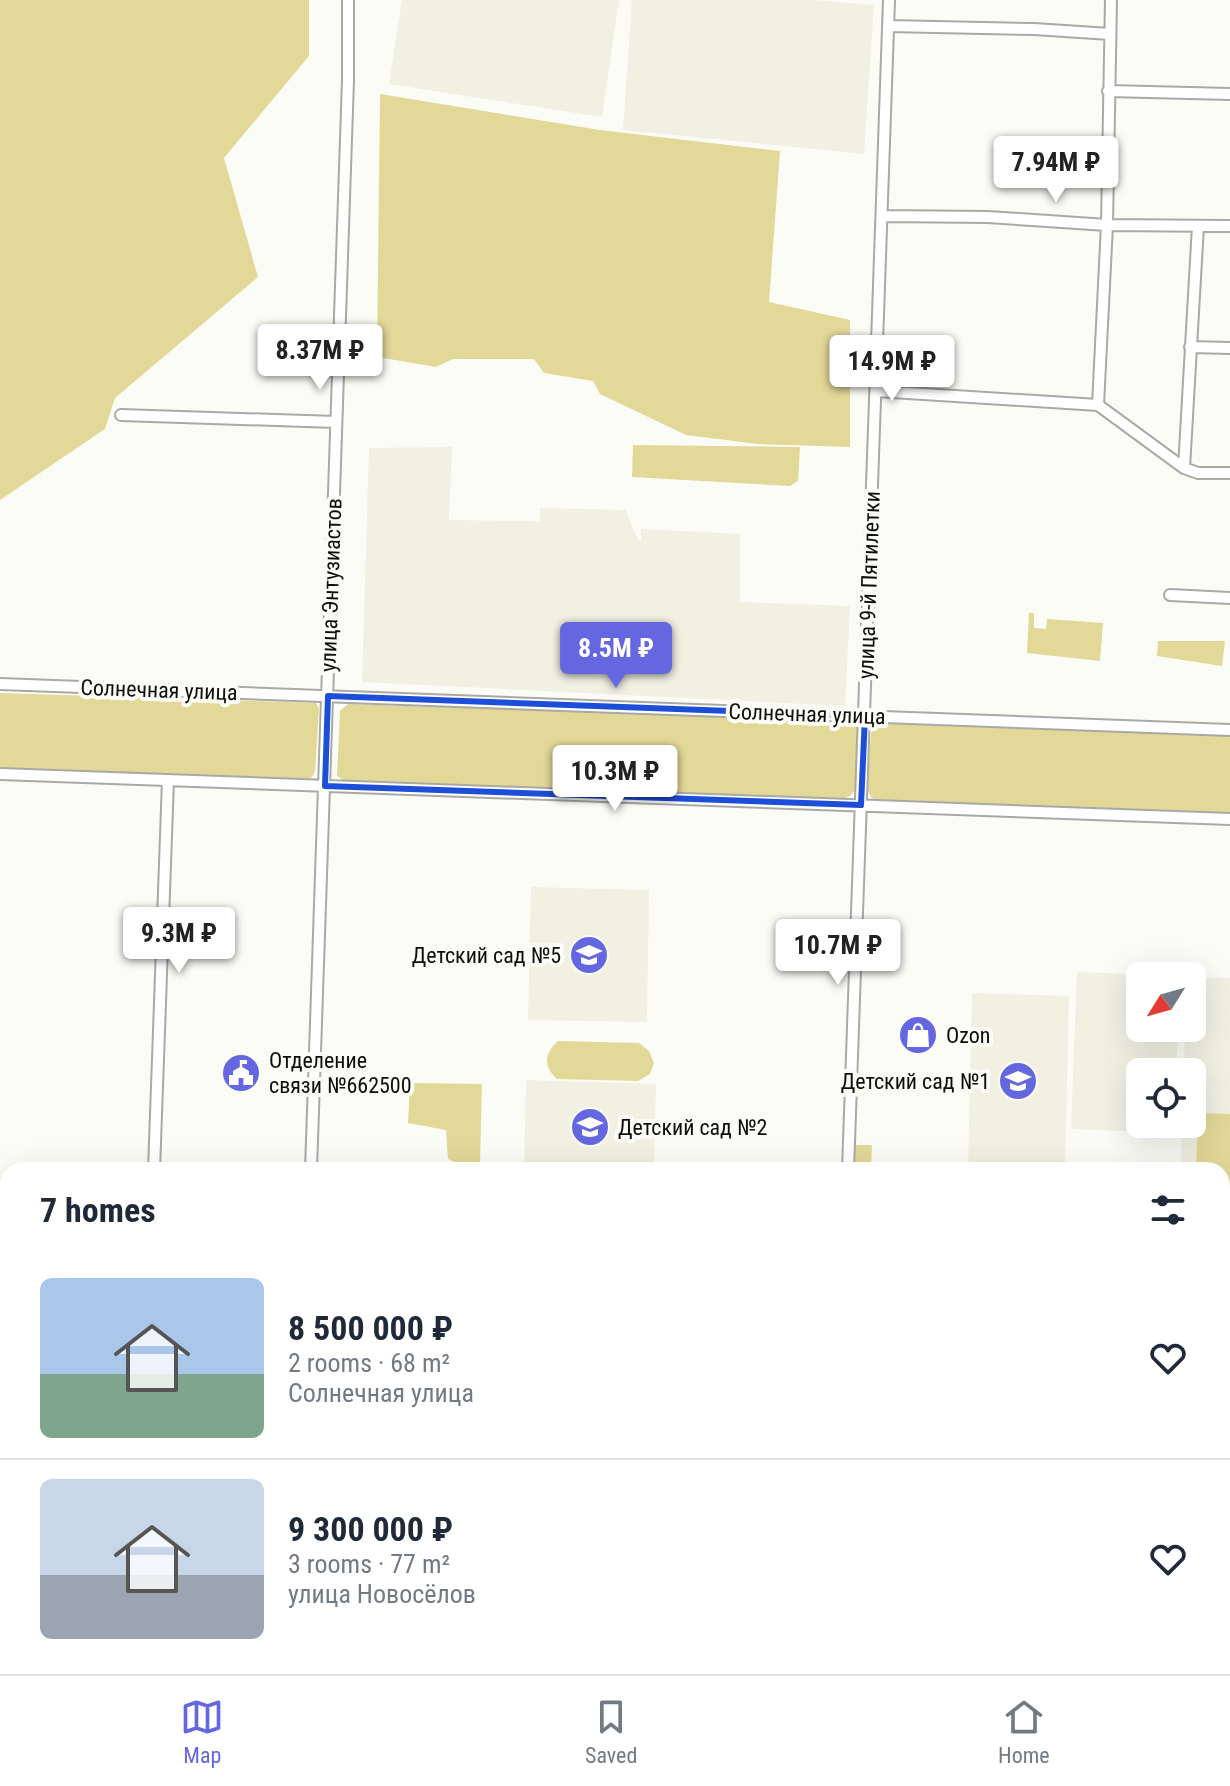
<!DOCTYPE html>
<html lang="en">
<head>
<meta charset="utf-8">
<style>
	body { margin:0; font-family:"Roboto Condensed",sans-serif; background:#f2f2f3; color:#1f2937; height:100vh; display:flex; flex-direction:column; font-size:30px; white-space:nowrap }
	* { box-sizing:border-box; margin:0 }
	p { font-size:26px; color:#747a83 }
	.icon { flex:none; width:44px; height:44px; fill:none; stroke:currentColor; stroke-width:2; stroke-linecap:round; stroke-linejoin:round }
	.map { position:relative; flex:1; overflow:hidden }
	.sheet { position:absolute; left:0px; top:1162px; width:1230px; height:512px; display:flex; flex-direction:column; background:#fff; border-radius:24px 24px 0 0; box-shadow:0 8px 32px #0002 }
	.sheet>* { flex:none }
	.needle { width:52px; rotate:233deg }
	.tools { position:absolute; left:1126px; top:962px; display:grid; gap:16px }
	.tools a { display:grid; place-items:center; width:80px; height:80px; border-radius:12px; background:#fff; box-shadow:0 8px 32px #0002; font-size:40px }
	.price { position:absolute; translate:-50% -68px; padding:0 18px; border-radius:8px; background:#fff; color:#222; font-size:26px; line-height:52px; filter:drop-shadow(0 2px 4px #0008) }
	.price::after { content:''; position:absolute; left:50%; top:48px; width:24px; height:18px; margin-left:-12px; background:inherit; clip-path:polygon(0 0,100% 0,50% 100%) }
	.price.on { background:#6567e0; color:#fff }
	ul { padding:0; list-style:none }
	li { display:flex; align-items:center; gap:24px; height:200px; padding:0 40px }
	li+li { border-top:2px solid #e0e1e3 }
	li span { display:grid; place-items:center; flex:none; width:224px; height:160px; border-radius:12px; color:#555 }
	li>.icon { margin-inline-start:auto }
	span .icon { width:96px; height:96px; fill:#fffc; stroke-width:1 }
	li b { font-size:34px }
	h2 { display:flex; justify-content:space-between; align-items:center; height:96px; padding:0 40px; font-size:34px }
	.tabs { display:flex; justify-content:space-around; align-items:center; height:112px; border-top:2px solid #e0e1e3; background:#fff; font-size:22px; color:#747a83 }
	.tabs a { display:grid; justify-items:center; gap:4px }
	.tabs .on { color:#6567e0 }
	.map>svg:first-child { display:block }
	.built { fill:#f1f0e3 }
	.green { fill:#e2d898 }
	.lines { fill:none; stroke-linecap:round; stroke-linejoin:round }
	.minor-casing { stroke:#aaa9a5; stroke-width:14 }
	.major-casing { stroke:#aaa9a5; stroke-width:16 }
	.minor { stroke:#fff; stroke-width:10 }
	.major { stroke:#fff; stroke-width:12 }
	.marked { fill:none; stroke:#1d4ed8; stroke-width:6; stroke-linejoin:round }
	.labels { text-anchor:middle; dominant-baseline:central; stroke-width:8; stroke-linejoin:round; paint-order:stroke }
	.street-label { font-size:22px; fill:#0d0d0b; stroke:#fcfcf7 }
	.poi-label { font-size:22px; fill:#0d0d0b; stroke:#fcfcf7; text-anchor:start }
</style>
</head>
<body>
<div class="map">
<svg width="1230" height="1674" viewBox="0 0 1230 1674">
	<rect width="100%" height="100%" fill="#fcfcf7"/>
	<path class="built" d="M402,0H619L602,117L389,84Z
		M632,0H814L874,5L864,154L623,130Z
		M452,447L449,520L540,521V508L626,510L635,534L641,542V529L740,534V602L850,606L845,706L362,682L369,448Z
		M531,887L649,890L647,1022L528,1020Z
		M1077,972L1180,976H1140V1028H1178L1176,1072H1140V1124H1175L1174,1133L1071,1129Z
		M1192,977L1230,978V1202L1228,1203L1227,1215H1222V1170H1181L1182,1124H1192V1072H1184L1185,1028H1192Z
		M972,993L1069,996L1065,1170L968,1167Z
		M526,1080L656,1084L654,1170H524Z
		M3,1556H8V1666H111L110,1674H2Z
		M656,1666H746V1674H655Z"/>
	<path class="green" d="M0,0H309V56L224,158L258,277L115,398L105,429L0,500Z
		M380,94L600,130L780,151L769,302L850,320V447L758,444L686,435L600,394L593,381L544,373L534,359H453L436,367L377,357Z
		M633,445L800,447L798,481L790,486L632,477Z
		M1029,613H1034V628L1046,629L1047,619L1103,623L1100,661L1027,653Z
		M1158,641H1225L1222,666L1157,656Z
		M0,693L316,703L319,708L315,772L311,778L305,779L0,768Z
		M348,704L853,720L860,728L856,789L850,796L843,799L346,782L337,776L340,711Z
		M879,721L1230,735V813L876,801L871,797L867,789L871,733Z
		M558,1041L639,1043L649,1051L654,1063L650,1074L638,1081L557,1079C543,1066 544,1054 558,1041Z
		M410,1083L482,1084L480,1162L467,1168L448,1159L446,1130L408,1123Z
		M1198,1113L1230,1114V1189L1222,1188V1170H1196Z
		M855,1145H872L871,1170H854Z"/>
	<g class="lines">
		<defs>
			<path id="minor" d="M888,26L1034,29L1110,34
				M1108,91L1230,94
				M882,216L988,217L1107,225L1230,226
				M1190,347L1230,348
				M876,391L1098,405L1184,468L1198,473H1230
				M1098,405L1107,225L1111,0
				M121,415L336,422
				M1184,468L1198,226
				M1170,595L1230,598
				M0,684L1230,730
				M0,774L1230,819
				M154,1170L168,780
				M311,1170L348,80V0
				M848,1170L889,0
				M0,1300H8
				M296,1674V1666
				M831,1674L832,1666"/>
			<path id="major" d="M0,1437H8
				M1222,1480L1230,1481"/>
		</defs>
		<use href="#minor" class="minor-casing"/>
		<use href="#major" class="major-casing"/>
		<use href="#minor" class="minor"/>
		<use href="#major" class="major"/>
	</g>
	<path class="marked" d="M328,696L865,716L861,805L325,786Z"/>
	<defs>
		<symbol id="school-disc" viewBox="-11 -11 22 22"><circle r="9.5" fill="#6567e0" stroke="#fcfcf7"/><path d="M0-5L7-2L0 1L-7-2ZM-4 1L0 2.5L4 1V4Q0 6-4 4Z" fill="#fff"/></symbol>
		<symbol id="shop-disc" viewBox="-11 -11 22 22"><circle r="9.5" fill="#6567e0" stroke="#fcfcf7"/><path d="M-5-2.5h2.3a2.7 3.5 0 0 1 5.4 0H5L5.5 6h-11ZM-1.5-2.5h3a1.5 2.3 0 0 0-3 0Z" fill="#fff"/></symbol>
		<symbol id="civic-disc" viewBox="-11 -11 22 22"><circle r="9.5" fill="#6567e0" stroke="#fcfcf7"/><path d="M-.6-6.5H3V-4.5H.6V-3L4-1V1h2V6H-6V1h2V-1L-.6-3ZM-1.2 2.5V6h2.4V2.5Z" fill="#fff"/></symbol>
	</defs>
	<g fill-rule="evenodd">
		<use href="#school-disc" x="567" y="933" width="44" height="44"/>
		<use href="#shop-disc" x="896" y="1013" width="44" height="44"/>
		<use href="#civic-disc" x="219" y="1051" width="44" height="44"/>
		<use href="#school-disc" x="996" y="1059" width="44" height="44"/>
		<use href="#school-disc" x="568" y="1105" width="44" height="44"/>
	</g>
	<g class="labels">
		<g class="street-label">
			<text transform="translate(331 585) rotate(-88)">улица Энтузиастов</text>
			<text transform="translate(869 585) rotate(-88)">улица 9-й Пятилетки</text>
			<text transform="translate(159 690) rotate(2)">Солнечная улица</text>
			<text transform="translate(807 714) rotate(2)">Солнечная улица</text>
		</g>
		<g class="poi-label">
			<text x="561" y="955" text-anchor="end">Детский сад №5</text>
			<text x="946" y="1035">Ozon</text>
			<text x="269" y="1060">Отделение<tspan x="269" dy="25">связи №662500</tspan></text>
			<text x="990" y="1081" text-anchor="end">Детский сад №1</text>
			<text x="618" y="1127">Детский сад №2</text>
		</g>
	</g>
</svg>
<div class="tools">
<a><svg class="needle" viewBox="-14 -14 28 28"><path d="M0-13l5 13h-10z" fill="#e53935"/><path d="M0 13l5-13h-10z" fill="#747a83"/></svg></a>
<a><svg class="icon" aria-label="locate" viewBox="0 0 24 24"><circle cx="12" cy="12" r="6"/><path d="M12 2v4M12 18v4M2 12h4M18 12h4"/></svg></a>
</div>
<b class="price" style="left:1056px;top:204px">7.94M ₽</b>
<b class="price" style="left:320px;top:392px">8.37M ₽</b>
<b class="price" style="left:892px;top:403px">14.9M ₽</b>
<b class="price on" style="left:616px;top:690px">8.5M ₽</b>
<b class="price" style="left:615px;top:813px">10.3M ₽</b>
<b class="price" style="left:179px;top:975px">9.3M ₽</b>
<b class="price" style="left:838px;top:987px">10.7M ₽</b>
<section class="sheet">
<h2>7 homes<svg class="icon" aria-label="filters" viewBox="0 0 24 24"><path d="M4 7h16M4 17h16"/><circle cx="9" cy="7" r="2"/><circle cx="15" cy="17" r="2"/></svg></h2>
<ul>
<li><span style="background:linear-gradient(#a9c7e8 60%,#7fa58c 0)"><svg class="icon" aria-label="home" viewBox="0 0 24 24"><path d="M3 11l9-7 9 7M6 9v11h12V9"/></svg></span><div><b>8 500 000 ₽</b><p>2 rooms · 68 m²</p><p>Солнечная улица</p></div><svg class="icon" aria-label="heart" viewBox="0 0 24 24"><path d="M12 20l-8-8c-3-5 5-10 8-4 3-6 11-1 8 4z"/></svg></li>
<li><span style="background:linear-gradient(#c9d6e8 60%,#9aa5b1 0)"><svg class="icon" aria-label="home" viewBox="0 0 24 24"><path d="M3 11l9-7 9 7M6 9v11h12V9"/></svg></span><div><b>9 300 000 ₽</b><p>3 rooms · 77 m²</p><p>улица Новосёлов</p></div><svg class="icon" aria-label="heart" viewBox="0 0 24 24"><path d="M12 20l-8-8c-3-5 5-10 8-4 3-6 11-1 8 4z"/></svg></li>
</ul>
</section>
</div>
<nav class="tabs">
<a class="on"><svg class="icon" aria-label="map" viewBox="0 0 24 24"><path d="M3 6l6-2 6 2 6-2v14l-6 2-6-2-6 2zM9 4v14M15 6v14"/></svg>Map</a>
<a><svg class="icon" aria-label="saved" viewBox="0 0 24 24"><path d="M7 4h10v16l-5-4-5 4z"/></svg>Saved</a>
<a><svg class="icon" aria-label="home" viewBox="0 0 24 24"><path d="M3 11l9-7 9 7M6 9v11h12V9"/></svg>Home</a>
</nav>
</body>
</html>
